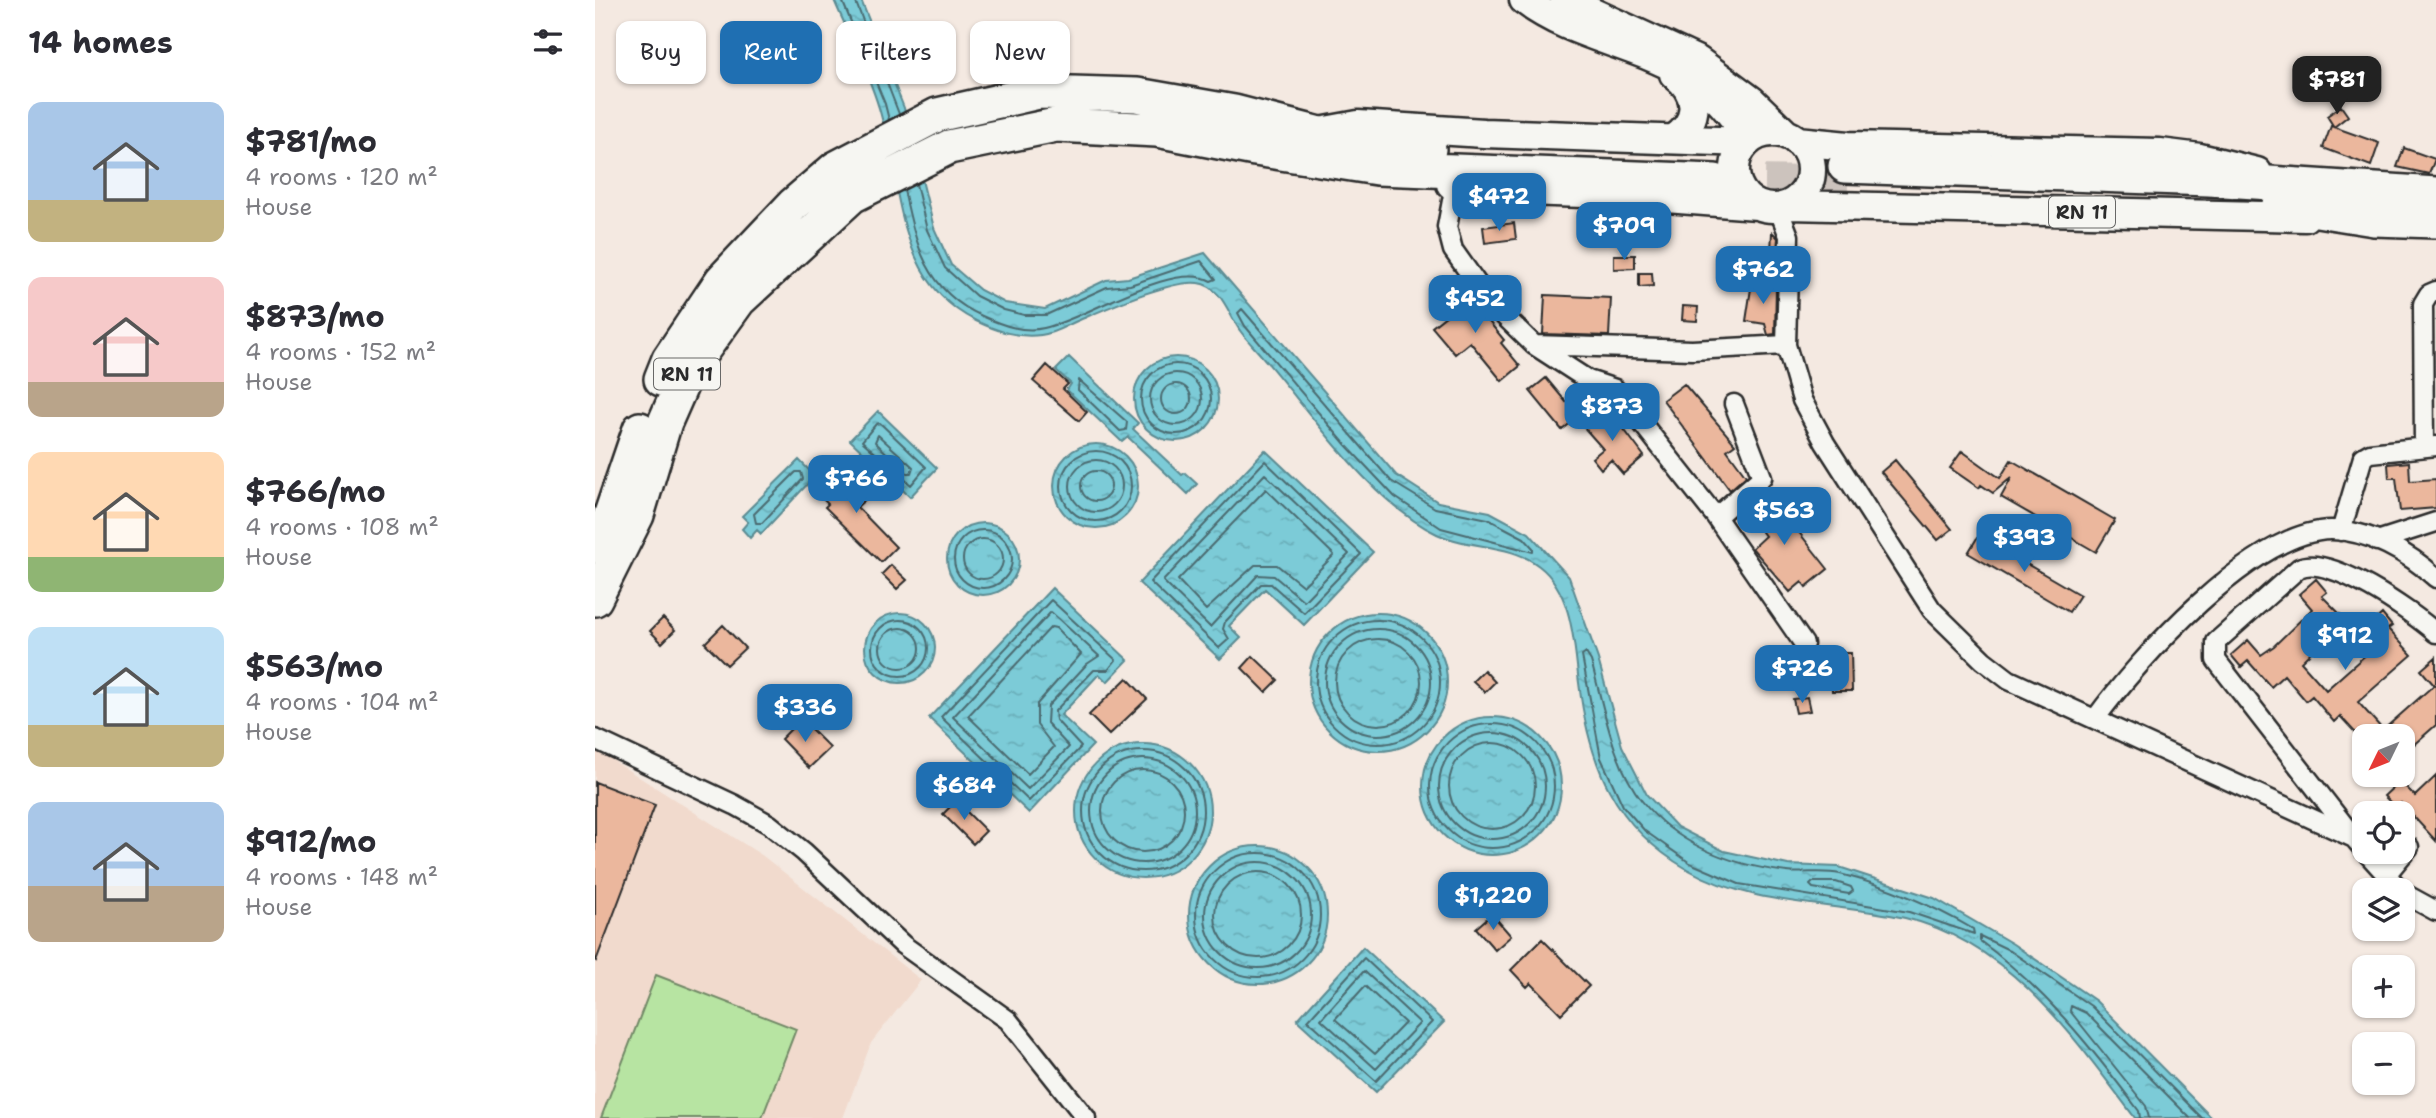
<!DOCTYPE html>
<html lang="en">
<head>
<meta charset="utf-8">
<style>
	body { margin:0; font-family:"Shantell Sans",sans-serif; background:#f2f2f3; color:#2b2b33; height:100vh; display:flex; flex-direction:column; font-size:26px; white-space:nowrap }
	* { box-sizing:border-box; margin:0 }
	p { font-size:23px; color:#7c7c81 }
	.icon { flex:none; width:38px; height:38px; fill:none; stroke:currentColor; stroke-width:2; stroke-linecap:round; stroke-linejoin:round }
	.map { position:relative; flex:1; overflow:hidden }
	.side { display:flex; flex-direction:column; background:#fff; width:595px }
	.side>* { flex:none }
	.banner { position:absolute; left:21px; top:21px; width:665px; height:63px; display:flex; gap:14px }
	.needle { width:46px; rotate:227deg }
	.tools { position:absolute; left:1757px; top:724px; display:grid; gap:14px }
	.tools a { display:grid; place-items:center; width:63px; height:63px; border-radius:14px; background:#fff; box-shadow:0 2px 5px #0004; font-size:35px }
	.price { position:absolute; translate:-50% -60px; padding:0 16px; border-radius:14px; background:#1f6fb2; color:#fff; font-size:23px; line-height:46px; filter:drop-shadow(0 2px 4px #0008) }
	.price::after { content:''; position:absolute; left:50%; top:42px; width:21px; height:16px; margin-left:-10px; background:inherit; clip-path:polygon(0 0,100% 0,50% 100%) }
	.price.selected { background:#222; color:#fff }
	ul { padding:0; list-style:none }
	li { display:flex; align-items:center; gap:21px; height:175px; padding:0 28px }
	li span { display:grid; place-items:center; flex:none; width:196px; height:140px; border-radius:14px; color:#555 }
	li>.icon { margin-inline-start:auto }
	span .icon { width:84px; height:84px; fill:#fffc; stroke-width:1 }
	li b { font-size:30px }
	h2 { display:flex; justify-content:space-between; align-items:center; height:84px; padding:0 28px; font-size:30px }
	.pill { padding:0 24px; border-radius:14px; background:#fff; box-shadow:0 2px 5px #0004; font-size:24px; line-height:63px }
	.pill.selected { background:#1f6fb2; color:#fff }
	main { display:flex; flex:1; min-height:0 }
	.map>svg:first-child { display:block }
	.built { fill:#f1dacd }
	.pitch { fill:#b7e4a2; stroke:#718866; stroke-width:2 }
	.water { fill:url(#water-ripples); stroke:#5b8b92; stroke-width:2 }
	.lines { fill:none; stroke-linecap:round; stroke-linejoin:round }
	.shore { stroke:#4b6b70; stroke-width:2 }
	.building { fill:#ebb79d; stroke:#2b2b2b; stroke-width:2 }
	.highway-tunnel { stroke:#ccc3bd; stroke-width:33; stroke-dasharray:33 17; stroke-linecap:butt }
	.street-casing { stroke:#2b2b2b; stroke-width:23 }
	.primary-casing { stroke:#2b2b2b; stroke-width:33 }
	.highway-casing { stroke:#2b2b2b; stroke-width:38 }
	.street { stroke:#f6f6f2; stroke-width:18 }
	.primary { stroke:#f6f6f2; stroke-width:28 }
	.highway { stroke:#f6f6f2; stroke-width:33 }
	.labels { text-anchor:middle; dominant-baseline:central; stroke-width:7; stroke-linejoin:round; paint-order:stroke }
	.shield { fill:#f6f6f2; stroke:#686867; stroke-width:2 }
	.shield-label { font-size:19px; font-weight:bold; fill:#2b2b2b }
</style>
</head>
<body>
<main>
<section class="side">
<h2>14 homes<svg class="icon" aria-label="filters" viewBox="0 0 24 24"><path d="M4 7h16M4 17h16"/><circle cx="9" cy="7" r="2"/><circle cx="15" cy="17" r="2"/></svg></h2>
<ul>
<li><span style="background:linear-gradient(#a9c7e8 70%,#c2b280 0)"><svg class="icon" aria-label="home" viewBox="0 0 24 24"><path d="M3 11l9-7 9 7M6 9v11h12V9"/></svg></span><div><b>$781/mo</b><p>4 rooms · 120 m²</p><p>House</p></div></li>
<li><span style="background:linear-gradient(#f6c9c9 75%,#b9a48a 0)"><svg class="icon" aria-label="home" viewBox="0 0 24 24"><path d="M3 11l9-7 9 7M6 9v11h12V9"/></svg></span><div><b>$873/mo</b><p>4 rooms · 152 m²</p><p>House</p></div></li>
<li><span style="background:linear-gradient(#ffd9b3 75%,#8fb573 0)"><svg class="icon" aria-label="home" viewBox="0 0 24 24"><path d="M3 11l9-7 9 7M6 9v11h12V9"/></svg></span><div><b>$766/mo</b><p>4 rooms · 108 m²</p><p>House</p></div></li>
<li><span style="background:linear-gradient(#bfe0f5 70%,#c2b280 0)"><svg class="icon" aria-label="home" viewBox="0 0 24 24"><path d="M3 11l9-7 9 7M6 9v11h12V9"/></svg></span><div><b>$563/mo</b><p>4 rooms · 104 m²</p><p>House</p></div></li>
<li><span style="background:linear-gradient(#a9c7e8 60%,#b9a48a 0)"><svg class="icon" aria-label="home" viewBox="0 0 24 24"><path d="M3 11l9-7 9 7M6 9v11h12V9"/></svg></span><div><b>$912/mo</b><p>4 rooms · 148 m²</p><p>House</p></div></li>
</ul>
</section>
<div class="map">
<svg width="1841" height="1118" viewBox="0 0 1841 1118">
	<defs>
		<pattern id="water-ripples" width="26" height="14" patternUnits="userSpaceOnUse" patternTransform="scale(1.75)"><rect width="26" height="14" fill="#7bcbd7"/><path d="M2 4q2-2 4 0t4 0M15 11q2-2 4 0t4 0" fill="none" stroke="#6aaeb9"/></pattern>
	</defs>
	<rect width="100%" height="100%" fill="#f4e9e1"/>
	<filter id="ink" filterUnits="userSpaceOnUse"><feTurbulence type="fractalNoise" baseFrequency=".0143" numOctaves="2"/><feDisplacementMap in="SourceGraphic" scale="14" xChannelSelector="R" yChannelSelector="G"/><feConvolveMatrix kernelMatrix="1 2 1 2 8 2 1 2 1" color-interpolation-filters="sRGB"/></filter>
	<g filter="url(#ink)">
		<path class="built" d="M0,749L168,856L326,980L276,1043L248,1118H0Z"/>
		<path class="pitch" d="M61,975L201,1029L167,1118H6Z"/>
		<path class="water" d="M239,0H266L309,108L339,228L356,265L385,290L410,303L450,309L511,280L533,278L610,253L801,475L843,502L895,512L934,533L974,577L1003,659L1027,746L1052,795L1082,827L1129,851L1193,865L1244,867L1339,898L1418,944L1501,1001L1617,1118H1540C1479,1037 1414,942 1310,918C1237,902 1157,907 1092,869C1019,827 994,764 984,683C979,645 978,592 944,566C915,543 874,549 842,534C776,503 714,410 665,354C659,347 652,340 646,332C634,316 627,286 603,283C577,279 508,310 482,321C471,326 458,334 446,335C422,338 402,331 381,321C299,281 307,184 284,108C273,71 254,35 239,0Z
			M474,357L543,423L538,429L587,475L590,473L602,484L593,494L533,437L527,442L472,390L476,384L461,370Z
			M539 399a42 42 0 1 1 84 0a42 42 0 1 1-84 0Z
			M283,411L342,468L315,497L255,440Z
			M459 486a42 42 0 1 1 84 0a42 42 0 1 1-84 0Z
			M670,450L778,552L709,625L670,589L634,626L646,638L625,659L544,583Z
			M204,460L220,476L166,534L162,530L155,538L147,529L153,522L147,516Z
			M352 559a36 36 0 1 1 72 0a36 36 0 1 1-72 0Z
			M457,588L533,660L512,682L504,674L466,715L498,745L434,813L334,718Z
			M270 648a35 35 0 1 1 70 0a35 35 0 1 1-70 0Z
			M714 682a69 69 0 1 1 138 0a69 69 0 1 1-138 0Z
			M828 786a69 69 0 1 1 138 0a69 69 0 1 1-138 0Z
			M481 811a67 67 0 1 1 134 0a67 67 0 1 1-134 0Z
			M594 915a69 69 0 1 1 138 0a69 69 0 1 1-138 0Z
			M768,947L849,1022L781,1092L702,1020Z"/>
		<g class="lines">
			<path class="shore" d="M247,0L290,104L294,120
				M260,0L304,114
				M309,190C321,245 331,291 387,316C407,325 428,333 449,328C491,319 577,260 616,281L621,279L606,261L535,285L512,287L451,315H429L409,310L381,296L350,268L332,230L321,184
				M647,309L796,481L840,508L893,519L929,538L938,548V552L846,528L800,497L751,445L650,326L643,313Z
				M546 399a35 35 0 1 1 70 0a35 35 0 1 1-70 0Z
				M555 399a26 26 0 1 1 52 0a26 26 0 1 1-52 0Z
				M484,380L532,422L531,430L525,431L483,390Z
				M566 399a15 15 0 1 1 30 0a15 15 0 1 1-30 0Z
				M285,423L331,467L316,485L267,441L281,424Z
				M283,435L318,467L316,473H312L280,442Z
				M466 486a35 35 0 1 1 70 0a35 35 0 1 1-70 0Z
				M475 486a26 26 0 1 1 52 0a26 26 0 1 1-52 0Z
				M670,461L766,554L709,613L676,584H666L630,622L628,629L634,639L624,648L555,582Z
				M486 486a15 15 0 1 1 30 0a15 15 0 1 1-30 0Z
				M201,472H206L208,479L167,523H161L159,514Z
				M670,474L754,554L709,601L679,576L663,575L615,627L568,581Z
				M671,489L739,555L708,586L682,565H660L611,610L583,580Z
				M359 559a29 29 0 1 1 58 0a29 29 0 1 1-58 0Z
				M368 559a20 20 0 1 1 40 0a20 20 0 1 1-40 0Z
				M456,600L521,660L513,670H499L460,711L461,720L486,747L434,801L346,717Z
				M456,612L504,656L492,664L453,706L452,723L474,747L433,789L358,717Z
				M277 648a28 28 0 1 1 56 0a28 28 0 1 1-56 0Z
				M721 682a62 62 0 1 1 124 0a62 62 0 1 1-124 0Z
				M456,627L461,628L486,654L442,704V725L459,747L433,774L373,716Z
				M285 648a20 20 0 1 1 40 0a20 20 0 1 1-40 0Z
				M730 682a53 53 0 1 1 106 0a53 53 0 1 1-106 0Z
				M740 682a43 43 0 1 1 86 0a43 43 0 1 1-86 0Z
				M991,653L996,661C1009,707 1017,763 1047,801C1083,846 1136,865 1192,872C1209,874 1228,870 1245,874C1292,886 1337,905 1378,929L1379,934L1314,912L1144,884L1095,863L1050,831L1028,806L1006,758L987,656Z
				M835 786a62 62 0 1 1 124 0a62 62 0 1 1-124 0Z
				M844 786a53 53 0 1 1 106 0a53 53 0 1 1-106 0Z
				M854 786a43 43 0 1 1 86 0a43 43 0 1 1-86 0Z
				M488 811a60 60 0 1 1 120 0a60 60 0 1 1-120 0Z
				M496 811a52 52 0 1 1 104 0a52 52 0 1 1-104 0Z
				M507 811a41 41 0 1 1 82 0a41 41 0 1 1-82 0Z
				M601 915a62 62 0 1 1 124 0a62 62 0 1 1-124 0Z
				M610 915a53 53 0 1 1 106 0a53 53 0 1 1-106 0Z
				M620 915a43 43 0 1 1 86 0a43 43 0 1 1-86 0Z
				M1218,882H1241L1256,887L1258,891L1254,894L1218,888L1215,885Z
				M769,958L837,1022L781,1081L713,1020Z
				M769,971L825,1023L781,1069L726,1019Z
				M770,986L810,1023L780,1054L740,1019Z
				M1545,1118L1544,1111C1497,1048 1449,988 1385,941V936L1414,950L1496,1006L1607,1118
				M1554,1118L1551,1106L1475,1011L1476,1006L1491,1013L1595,1118"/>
		</g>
		<path class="building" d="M1746,106L1753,116L1739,127L1732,116Z
			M1736,126L1784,143L1776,166L1728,148Z
			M1809,148L1840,159L1834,174L1802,167Z
			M919,223L921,239L890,243L888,227Z
			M1177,232L1183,238L1182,251H1176Z
			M1019,255H1040V268L1019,269Z
			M1044,273H1057L1058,286L1044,287Z
			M1157,282L1181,286L1180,334L1173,335L1170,324L1151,321Z
			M868,290L909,340L906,343L925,366L907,381L875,342L860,354L837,327L852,315L847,309Z
			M950,295L1016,298L1014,336L948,334Z
			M1088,306L1103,307L1102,321L1087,320Z
			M452,365L473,384L468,389L492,412L484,421L438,381Z
			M951,378L971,402L978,396L990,411L967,430L935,391Z
			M1089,384L1140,444L1132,450L1151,476L1135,490L1068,400Z
			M1001,411L1011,423L1019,416L1049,456L1028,474L1016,460L1006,469L997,458L1008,449L986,424Z
			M1367,451L1405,478L1416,460L1520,520L1501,552L1406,497L1417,477L1398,493L1386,485L1384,488L1355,468Z
			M1300,460L1357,529L1343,540L1286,472Z
			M1814,462L1815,481L1841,479V508L1805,511L1801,478H1794L1793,464Z
			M230,476L251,497L274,476L284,487L262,507L301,547L286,562L230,507L233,504L217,489Z
			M1163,496L1176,512L1183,506L1233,569L1211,587L1207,582L1195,592L1157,548L1170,536L1149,508Z
			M1382,538H1387L1485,595L1474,612L1373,553Z
			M296,565L312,580L302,589L287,574Z
			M1721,579L1732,592L1727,596L1750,619L1706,662L1731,690L1783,644L1770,629L1787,614L1797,626L1793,629L1817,655L1763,702L1788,730L1839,685L1826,670L1841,657V725L1808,754V737H1769L1767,740L1745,716L1739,722L1717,696L1711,701L1689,675L1676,687L1653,661L1646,667L1636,655L1653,640L1666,655L1679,646L1717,609L1704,594Z
			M68,618L80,630L67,643L55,631Z
			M128,625L150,648L132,665L110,643Z
			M1236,653H1256L1257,691H1237Z
			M658,656L683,680L671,692L647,668Z
			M889,670L900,682L890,692L878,681Z
			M532,678L552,699L514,735L494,715Z
			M1212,697L1215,711L1201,713L1198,699Z
			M206,719L235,748L214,768L186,739Z
			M1841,776V841L1806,803L1801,808L1789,796L1805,781L1820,796Z
			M0,782L60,805L1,961L0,960Z
			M361,801L391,831L378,844L348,814Z
			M897,914L916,936L900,950L881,928Z
			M947,939L994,986L966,1014L936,983L932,987L916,970Z"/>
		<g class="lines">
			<path class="highway-tunnel" d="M1120,181L1256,183"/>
			<defs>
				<path id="street" d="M860,185L852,227L858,250L895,302L939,345L993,380L1020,389L1121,517L1209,644
					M1183,208L1194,236L1191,345L1207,400L1230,443L1337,610L1388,660L1414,680L1759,838L1769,850
					M939,345L1097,350L1191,345
					M1829,447L1828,304L1834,294L1841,291
					M1121,517L1167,477L1139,404
					M1746,531L1768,457L1775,453L1841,446
					M1782,541L1841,522
					M1500,719C1544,659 1658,531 1736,530C1774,530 1814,553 1841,578
					M0,739L140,805L174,824L209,852L308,945L413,1020L491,1118
					M1756,834L1621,660V642L1704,568C1734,553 1817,612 1841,633
					M1771,852L1806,891
					M1790,876L1814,847
					M1808,893L1841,911"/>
				<path id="primary" d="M929,0C980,39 1048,44 1100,80C1123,95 1139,118 1155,139
					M970,0L1103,61L1157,101L1192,135
					M1079,74C1104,93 1106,120 1079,139
					M1140 170a38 38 0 1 1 76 0a38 38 0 1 1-76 0Z
					M725,132L763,125L889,133L1152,142
					M1202,141L1253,146L1565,153L1605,158L1662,172
					M856,184L899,190L1019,194L1162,205
					M1195,205L1710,217"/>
				<path id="highway" d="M1250,166L1614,179L1841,194
					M1684,204L1779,219L1841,221
					M66,379L74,359L127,280L198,205L241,168L342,115L444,92L542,95L639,112L756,142L834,149
					M0,546L14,520L45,429
					M0,599L42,515L70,422L92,372L144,300L257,196L354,147L461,125L562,130L660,149L782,168L1120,181"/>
			</defs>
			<use href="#street" class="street-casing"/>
			<use href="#primary" class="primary-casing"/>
			<use href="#highway" class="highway-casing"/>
			<use href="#street" class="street"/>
			<use href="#primary" class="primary"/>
			<use href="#highway" class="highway"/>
		</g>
	</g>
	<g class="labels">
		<g class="shield">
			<rect x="1454" y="196.5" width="66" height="31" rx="5"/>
			<rect x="59" y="358.5" width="66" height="31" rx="5"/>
		</g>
		<g class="shield-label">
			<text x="1487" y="212">RN 11</text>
			<text x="92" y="374">RN 11</text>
		</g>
	</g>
</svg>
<div class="tools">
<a><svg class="needle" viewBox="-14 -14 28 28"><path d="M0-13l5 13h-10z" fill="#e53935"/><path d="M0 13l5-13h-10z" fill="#7c7c81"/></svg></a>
<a><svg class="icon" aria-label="locate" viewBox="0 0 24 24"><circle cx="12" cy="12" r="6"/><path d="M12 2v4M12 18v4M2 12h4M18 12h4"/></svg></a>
<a><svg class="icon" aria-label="layers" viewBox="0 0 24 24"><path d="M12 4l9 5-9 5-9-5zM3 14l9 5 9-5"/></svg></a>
<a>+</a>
<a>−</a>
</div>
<b class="price selected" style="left:1742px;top:116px">$781</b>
<b class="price" style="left:904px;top:233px">$472</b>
<b class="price" style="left:1029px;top:262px">$709</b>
<b class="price" style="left:1168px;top:306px">$762</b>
<b class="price" style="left:880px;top:335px">$452</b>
<b class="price" style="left:1017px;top:443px">$873</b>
<b class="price" style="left:261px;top:515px">$766</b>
<b class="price" style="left:1189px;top:547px">$563</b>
<b class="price" style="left:1429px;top:574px">$393</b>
<b class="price" style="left:1750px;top:672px">$912</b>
<b class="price" style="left:1207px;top:705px">$726</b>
<b class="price" style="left:210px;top:744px">$336</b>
<b class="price" style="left:369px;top:822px">$684</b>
<b class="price" style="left:898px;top:932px">$1,220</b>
<div class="banner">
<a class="pill">Buy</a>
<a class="pill selected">Rent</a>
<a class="pill">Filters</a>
<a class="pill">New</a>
</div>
</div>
</main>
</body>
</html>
